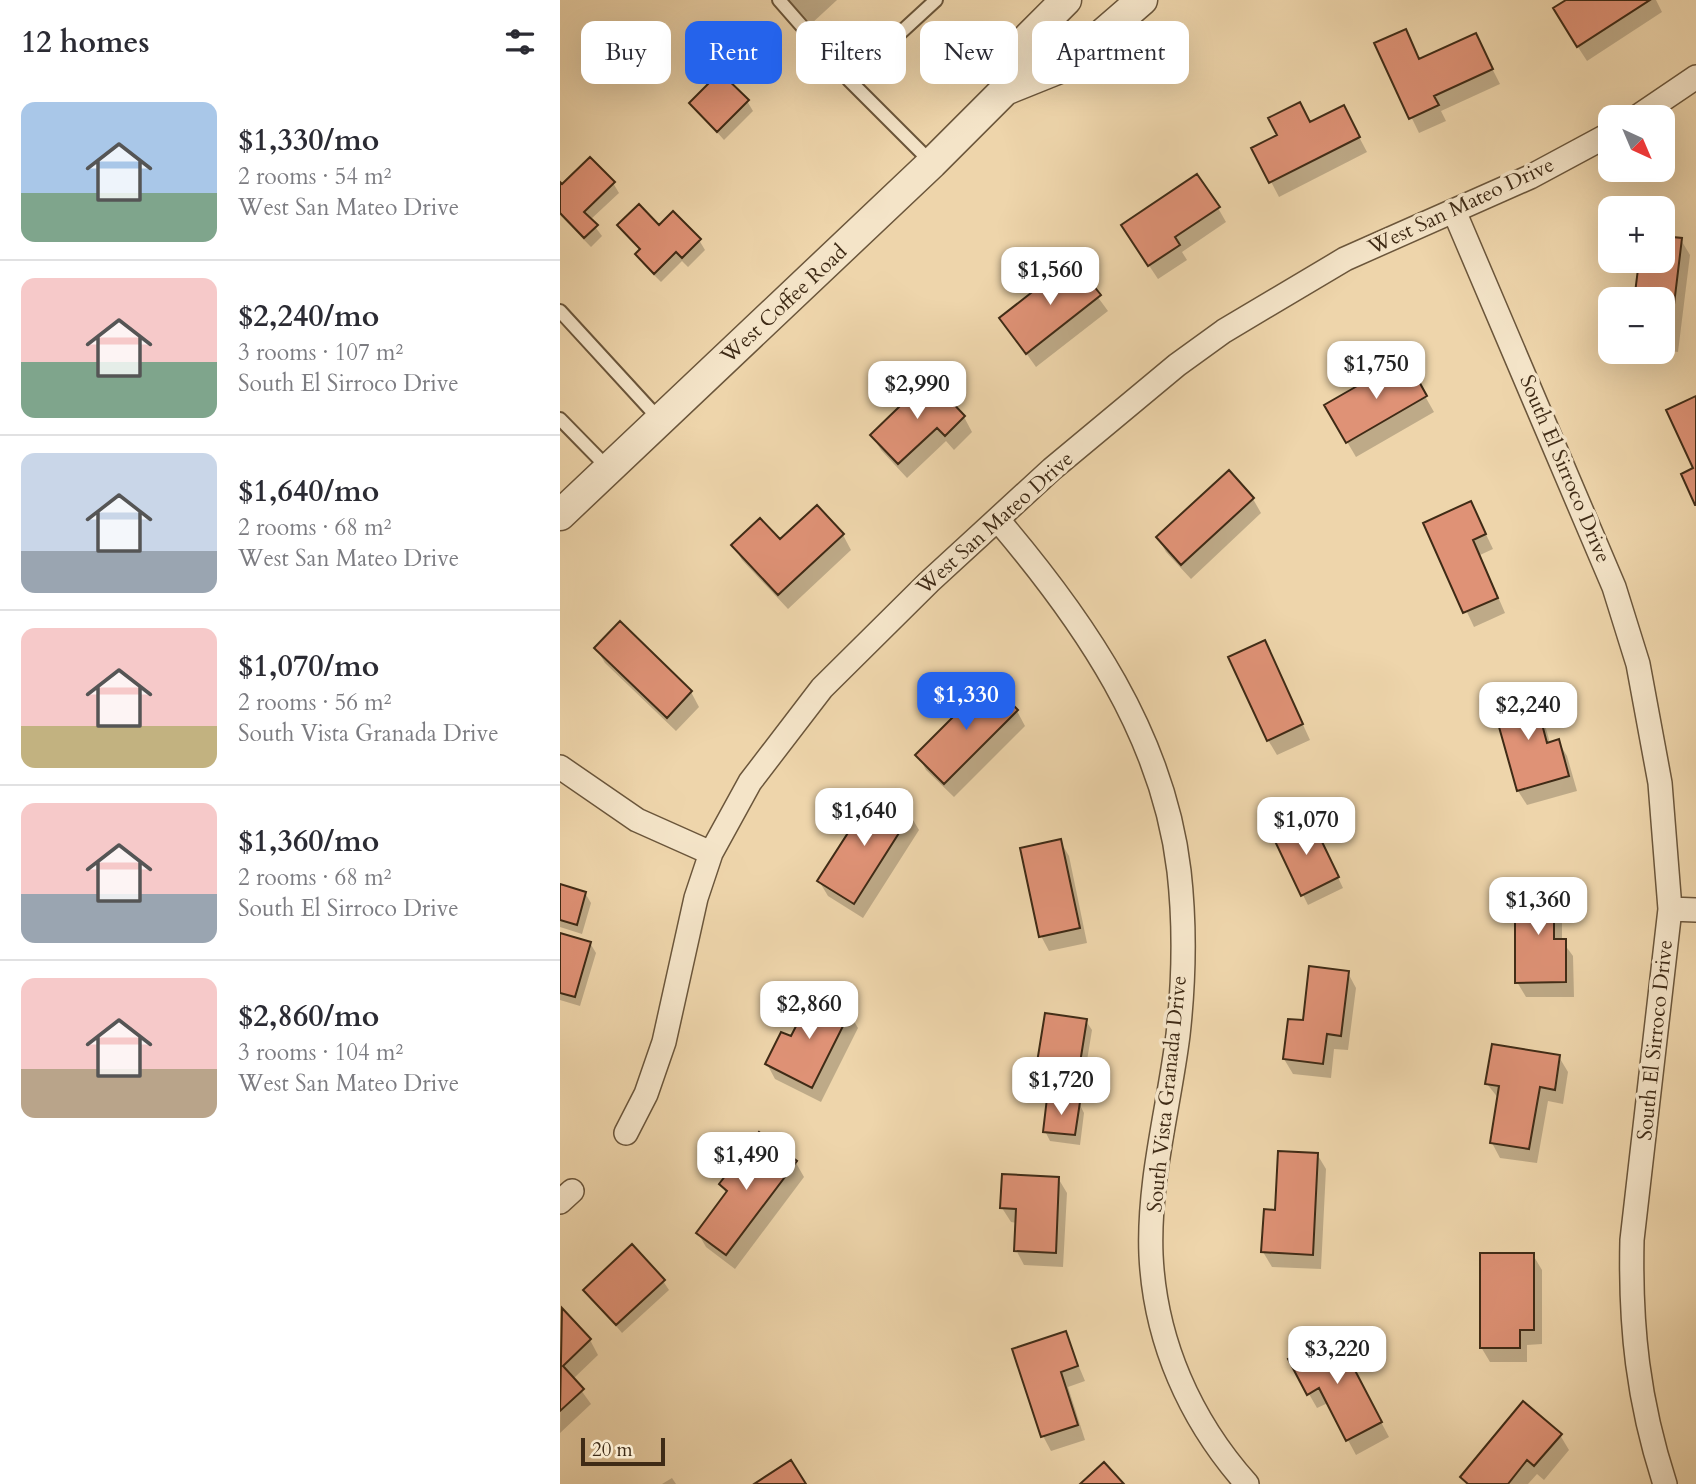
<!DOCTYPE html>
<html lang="en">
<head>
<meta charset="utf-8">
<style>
	body { margin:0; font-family:Cardo,serif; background:#f7f7f7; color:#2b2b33; height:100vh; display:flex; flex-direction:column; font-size:26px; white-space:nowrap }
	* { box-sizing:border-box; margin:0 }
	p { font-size:23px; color:#7c7c81 }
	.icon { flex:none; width:38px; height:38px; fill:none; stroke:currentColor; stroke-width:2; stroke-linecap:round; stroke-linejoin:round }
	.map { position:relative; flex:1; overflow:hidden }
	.side { display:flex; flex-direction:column; background:#fff; width:560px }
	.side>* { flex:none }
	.banner { position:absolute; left:21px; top:21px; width:665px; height:63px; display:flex; gap:14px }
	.needle { width:46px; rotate:136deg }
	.fabs { position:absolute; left:1038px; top:105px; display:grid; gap:14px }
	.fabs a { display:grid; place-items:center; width:77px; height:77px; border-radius:14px; background:#fff; box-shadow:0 7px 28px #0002; font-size:35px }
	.scale { position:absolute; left:21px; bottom:18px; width:84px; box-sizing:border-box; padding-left:7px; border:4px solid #3f2b16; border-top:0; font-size:19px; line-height:24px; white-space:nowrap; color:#3f2b16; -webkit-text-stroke:5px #f4e4c8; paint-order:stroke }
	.price { position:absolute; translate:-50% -60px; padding:0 16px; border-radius:14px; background:#fff; color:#222; font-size:23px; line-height:46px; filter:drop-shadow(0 2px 4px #0008) }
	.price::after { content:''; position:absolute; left:50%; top:42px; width:21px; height:16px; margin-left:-10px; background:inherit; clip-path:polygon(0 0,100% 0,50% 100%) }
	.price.selected { background:#2563eb; color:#fff }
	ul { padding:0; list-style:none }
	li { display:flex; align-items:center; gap:21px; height:175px; padding:0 21px }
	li+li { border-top:2px solid #e1e1e2 }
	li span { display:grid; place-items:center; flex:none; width:196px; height:140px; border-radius:14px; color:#555 }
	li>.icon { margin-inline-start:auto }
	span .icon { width:84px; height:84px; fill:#fffc; stroke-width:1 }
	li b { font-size:30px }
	h2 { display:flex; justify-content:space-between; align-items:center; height:84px; padding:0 21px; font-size:30px }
	.pill { padding:0 24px; border-radius:14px; background:#fff; box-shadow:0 7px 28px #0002; font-size:24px; line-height:63px }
	.pill.selected { background:#2563eb; color:#fff }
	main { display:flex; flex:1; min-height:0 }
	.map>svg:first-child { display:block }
	.shadow { fill:#0003 }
	.building { fill:#df9276; stroke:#3f2b16; stroke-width:2 }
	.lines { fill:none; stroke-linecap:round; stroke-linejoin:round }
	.service-casing { stroke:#6b563b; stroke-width:16 }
	.minor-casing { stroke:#6b563b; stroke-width:26 }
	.tertiary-casing { stroke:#6b563b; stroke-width:33 }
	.service { stroke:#f4e4c8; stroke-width:12 }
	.minor { stroke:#f4e4c8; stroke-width:23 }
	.tertiary { stroke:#f4e4c8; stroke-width:30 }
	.labels { text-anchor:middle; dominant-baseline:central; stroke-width:7; stroke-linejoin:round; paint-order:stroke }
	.street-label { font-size:21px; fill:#3f2b16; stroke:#f4e4c8 }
</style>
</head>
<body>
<main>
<section class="side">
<h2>12 homes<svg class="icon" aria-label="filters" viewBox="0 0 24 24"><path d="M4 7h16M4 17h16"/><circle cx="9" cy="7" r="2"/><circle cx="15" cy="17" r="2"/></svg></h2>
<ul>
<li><span style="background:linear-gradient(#a9c7e8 65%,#7fa58c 0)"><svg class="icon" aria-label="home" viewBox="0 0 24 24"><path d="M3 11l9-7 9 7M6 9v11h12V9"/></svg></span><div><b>$1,330/mo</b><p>2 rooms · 54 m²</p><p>West San Mateo Drive</p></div></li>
<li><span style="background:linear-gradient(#f6c9c9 60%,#7fa58c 0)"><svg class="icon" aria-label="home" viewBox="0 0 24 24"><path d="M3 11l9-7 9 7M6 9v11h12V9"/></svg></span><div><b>$2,240/mo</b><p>3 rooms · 107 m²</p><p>South El Sirroco Drive</p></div></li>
<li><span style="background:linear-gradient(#c9d6e8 70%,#9aa5b1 0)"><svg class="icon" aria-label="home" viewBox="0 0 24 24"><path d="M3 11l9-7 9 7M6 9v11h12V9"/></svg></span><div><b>$1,640/mo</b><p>2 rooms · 68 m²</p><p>West San Mateo Drive</p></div></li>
<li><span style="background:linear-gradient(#f6c9c9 70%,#c2b280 0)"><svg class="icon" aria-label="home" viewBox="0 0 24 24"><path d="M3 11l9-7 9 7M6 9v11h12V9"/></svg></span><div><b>$1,070/mo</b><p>2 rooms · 56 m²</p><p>South Vista Granada Drive</p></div></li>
<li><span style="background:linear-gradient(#f6c9c9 65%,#9aa5b1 0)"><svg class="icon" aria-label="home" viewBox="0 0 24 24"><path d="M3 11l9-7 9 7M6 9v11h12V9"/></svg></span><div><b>$1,360/mo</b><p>2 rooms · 68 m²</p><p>South El Sirroco Drive</p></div></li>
<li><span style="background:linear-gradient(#f6c9c9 65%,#b9a48a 0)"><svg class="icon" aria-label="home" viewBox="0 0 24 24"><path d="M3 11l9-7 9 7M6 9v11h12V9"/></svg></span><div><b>$2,860/mo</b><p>3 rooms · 104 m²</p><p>West San Mateo Drive</p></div></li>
</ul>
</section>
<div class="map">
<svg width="1136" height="1484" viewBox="0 0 1136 1484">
	<rect width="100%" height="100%" fill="#eed5ab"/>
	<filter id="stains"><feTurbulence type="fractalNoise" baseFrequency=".00286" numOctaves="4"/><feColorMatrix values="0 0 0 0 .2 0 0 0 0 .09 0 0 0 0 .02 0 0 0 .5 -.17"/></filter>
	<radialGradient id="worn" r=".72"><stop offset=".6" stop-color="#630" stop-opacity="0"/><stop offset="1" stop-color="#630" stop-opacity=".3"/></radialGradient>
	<path class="shadow" d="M229,0H277L251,24Z
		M1009,0H1096L1102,12L1027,61L1003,24Z
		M845,31L860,60L915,35L940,84L881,111L886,121L859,133L816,44Z
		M150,46L180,54L182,58L170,68Z
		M187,101L193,111L164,140L131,103Z
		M791,122L807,152L719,197L694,149L750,123Z
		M53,183L59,193L30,220L42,236L31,247L0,215V184Z
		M658,208L666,222L622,252L627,260L598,279L572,240Z
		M60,225L99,227L139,240L145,250L128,267L122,261L101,282L83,264L77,254L81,251Z
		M1121,240L1130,255L1118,352L1102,350V299H1062V293L1077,295L1081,261H1102Z
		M512,262L548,311L476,367L441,318Z
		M845,361L874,412L796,457L766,406Z
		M369,381L404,417L412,432L394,450L386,441L347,478L321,450L312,435Z
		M693,499L701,513L631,579L606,552L598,538Z
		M911,503L933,549L920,555L945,613L914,627L865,523Z
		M283,535L291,550L228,609L182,560L173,545Z
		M60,623L131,692L139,707L116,731L45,663L36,648Z
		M712,657L750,740L717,755L708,740Z
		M972,692L980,707L990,743L998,741L1007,756L1017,791L967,805L958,791L934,703Z
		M457,711L465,726L394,797L366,770L358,755Z
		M350,815L359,830L303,918L268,896L259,881Z
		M756,831L783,888L748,905L743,895Z
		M500,841L509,856L527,943L489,951L481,936Z
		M0,886L25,893L31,903L22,934L0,927Z
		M993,887L1002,902V941L1013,956L1014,997H966L957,982Z
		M0,934L30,943L36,953L20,1006L0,1000Z
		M788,973L796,988L788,1050L774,1049L771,1078L733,1074L724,1059L744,1022Z
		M289,1013L298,1028L261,1102L215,1079L207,1064Z
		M526,1021L532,1030L522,1091L483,1084L477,1075Z
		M999,1057L1008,1072L1003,1104L988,1101L977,1163L940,1158L932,1143L939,1099L927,1084Z
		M519,1103L524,1113L520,1145L490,1141L485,1131Z
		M199,1134L236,1163L244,1177L175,1269L146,1247L138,1233L167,1195L161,1184Z
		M757,1154L766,1169L761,1269L712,1267L703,1252Z
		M498,1178L507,1193L503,1267L464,1265L456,1250L457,1223L451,1222L442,1208Z
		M973,1255L982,1270V1344L967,1345V1362H930L921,1347Z
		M103,1281L109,1290L62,1333L26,1290Z
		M2,1310L30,1340L38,1355L13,1379L31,1404L0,1433Z
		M505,1333L525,1381L508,1387L525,1440L491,1451L483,1436Z
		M783,1351L829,1437L796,1455L768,1403L757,1408L749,1394Z
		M1000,1435L1009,1450L984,1480L977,1474L968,1484H906L902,1477Z
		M112,1478L116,1484H102Z"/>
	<path class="building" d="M1006,0H1090L1017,47L993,8Z
		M846,29L859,59L916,33L933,69L874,96L879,105L849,119L814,43Z
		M151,35L160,45L168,38L181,53L167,65L145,41Z
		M160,72L189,100L157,132L129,103Z
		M740,102L750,122L784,105L800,137L709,183L691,148L717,135L708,118Z
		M30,157L55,182L24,212L38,225L24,238L0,213V182L2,184Z
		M637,174L660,207L615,237L620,245L588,266L561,225Z
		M79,204L99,225L113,211L141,239L122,258L116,252L94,274L75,254L80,249L57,225Z
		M1102,236L1122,238L1110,338L1102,337V299H1060L1061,291L1075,293L1079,261H1102Z
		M513,260L541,295L466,354L439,318Z
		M846,358L867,396L786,443L764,405Z
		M369,378L405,416L385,436L377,428L338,464L310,435Z
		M1136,396V505H1135L1121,474L1133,468L1106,410Z
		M669,470L694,498L621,565L596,537Z
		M911,501L926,534L913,540L938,598L903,613L863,523Z
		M257,505L284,534L218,595L171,545L200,518L220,539Z
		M60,621L132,691L107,718L34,648Z
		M705,640L743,724L707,741L668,657Z
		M429,681L458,710L384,784L355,755Z
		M973,690L987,743L999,739L1009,776L957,791L932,702Z
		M315,791L351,814L294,904L257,881Z
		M751,819L779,877L741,896L713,837Z
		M501,839L520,928L479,937L460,848Z
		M0,884L26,892L17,925L0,920Z
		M994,885V939H1006V982L955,983V886Z
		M0,933L31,942L15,997L0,993Z
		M749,966L789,971L781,1036L767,1034L763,1064L723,1059L728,1019L743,1020Z
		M253,993L290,1012L252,1088L205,1064L221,1032L231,1036Z
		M485,1013L527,1019L517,1082L475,1075Z
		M932,1044L1000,1055L995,1090L980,1087L969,1149L930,1143L939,1086L925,1084Z
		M487,1098L520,1102L515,1135L483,1132Z
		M199,1132L237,1161L166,1255L136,1233L167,1191L159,1184Z
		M718,1151L758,1153L753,1255L701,1252L704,1209L715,1210Z
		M442,1174L499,1177L496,1253L454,1251L456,1209L440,1208Z
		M72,1244L105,1280L56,1325L23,1290Z
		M920,1253H974V1330H960V1348H920Z
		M2,1308L31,1339L3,1366L24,1389L0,1411Z
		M506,1331L518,1366L501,1372L518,1425L481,1437L452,1349Z
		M776,1334L822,1422L786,1441L759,1388L747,1395L728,1359Z
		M963,1401L1002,1434L974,1466L967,1460L948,1484H908L900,1477Z
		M231,1460L246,1484H194Z
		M544,1462L564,1484H520Z"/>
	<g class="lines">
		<defs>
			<path id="service" d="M219,0L289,80L372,163
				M289,80L376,0
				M0,311L100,420
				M0,419L49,469"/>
			<path id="minor" d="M1077,117L1136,77
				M894,211L1054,587L1078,664L1100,783L1110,909L1072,1240C1070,1327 1078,1401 1105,1484
				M438,520C524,621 603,735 619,871C625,924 624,981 618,1035C609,1107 588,1181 591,1255C595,1341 630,1420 687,1484
				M0,767L77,820L151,853
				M1110,909L1136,910
				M66,1133L86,1094L104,1042L136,898L151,853L190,782L262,688L369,582L492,469L617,365L664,331L785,259L970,177L1050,134
				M0,1202L12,1191"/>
			<path id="tertiary" d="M445,90L507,65L582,0
				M0,515L372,163L445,90L469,37L506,0"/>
		</defs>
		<use href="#service" class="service-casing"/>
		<use href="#minor" class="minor-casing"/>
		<use href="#tertiary" class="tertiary-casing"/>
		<use href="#service" class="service"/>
		<use href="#minor" class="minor"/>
		<use href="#tertiary" class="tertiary"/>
	</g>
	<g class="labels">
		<g class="street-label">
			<text transform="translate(901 206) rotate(-25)">West San Mateo Drive</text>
			<text transform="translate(224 304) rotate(-43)">West Coffee Road</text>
			<text transform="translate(1005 469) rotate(67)">South El Sirroco Drive</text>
			<text transform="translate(435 523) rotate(-42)">West San Mateo Drive</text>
			<text transform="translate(1095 1040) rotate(-84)">South El Sirroco Drive</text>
			<text transform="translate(607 1094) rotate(-84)">South Vista Granada Drive</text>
		</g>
	</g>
	<rect width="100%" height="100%" filter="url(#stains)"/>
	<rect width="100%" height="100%" fill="url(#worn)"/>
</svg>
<div class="fabs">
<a><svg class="needle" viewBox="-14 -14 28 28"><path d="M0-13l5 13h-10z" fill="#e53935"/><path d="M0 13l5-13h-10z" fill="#7c7c81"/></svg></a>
<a>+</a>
<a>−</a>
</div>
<div class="scale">20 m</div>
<b class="price" style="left:490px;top:307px">$1,560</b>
<b class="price" style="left:816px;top:401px">$1,750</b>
<b class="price" style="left:357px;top:421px">$2,990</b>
<b class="price selected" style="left:406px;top:732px">$1,330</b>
<b class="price" style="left:968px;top:742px">$2,240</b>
<b class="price" style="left:304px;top:848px">$1,640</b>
<b class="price" style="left:746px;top:857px">$1,070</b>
<b class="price" style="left:978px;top:937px">$1,360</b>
<b class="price" style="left:249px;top:1041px">$2,860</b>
<b class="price" style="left:501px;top:1117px">$1,720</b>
<b class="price" style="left:186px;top:1192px">$1,490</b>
<b class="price" style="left:777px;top:1386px">$3,220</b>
<div class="banner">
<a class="pill">Buy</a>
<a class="pill selected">Rent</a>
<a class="pill">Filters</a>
<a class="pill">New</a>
<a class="pill">Apartment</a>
</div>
</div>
</main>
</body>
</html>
